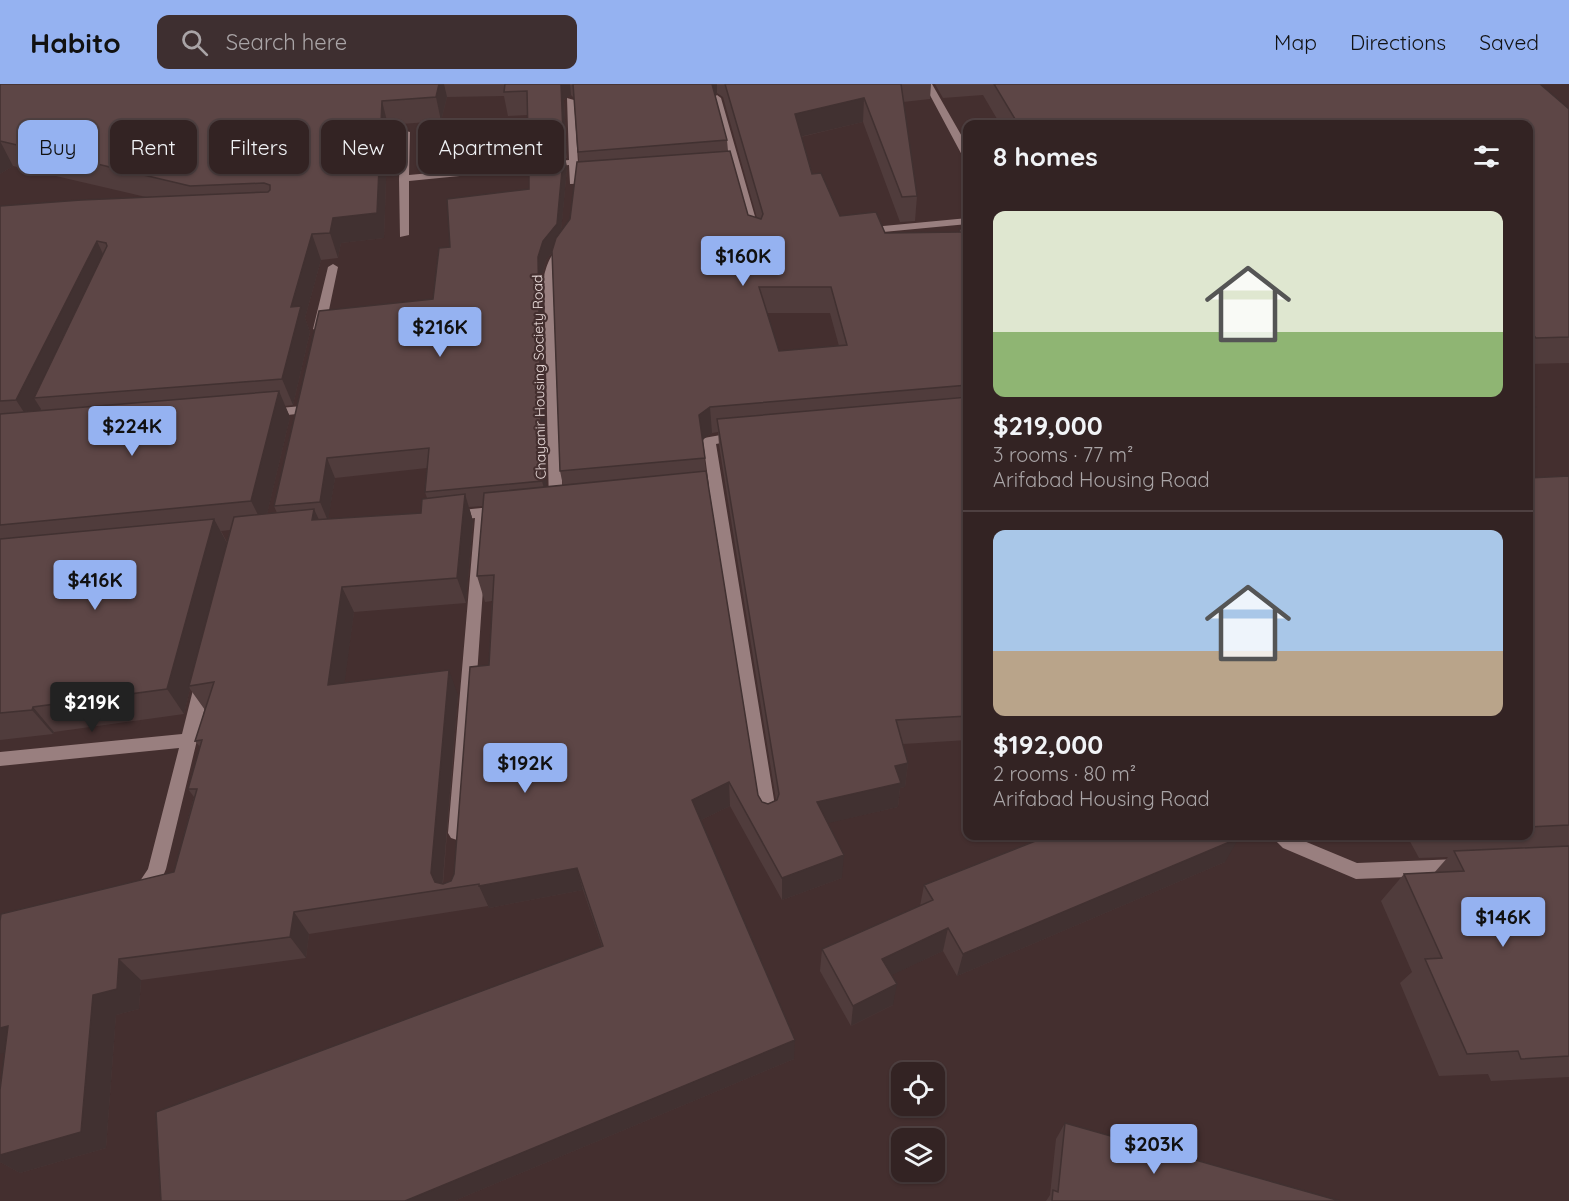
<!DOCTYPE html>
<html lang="en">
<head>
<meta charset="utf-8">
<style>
	body { margin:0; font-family:Quicksand,sans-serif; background:#3e2f30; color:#f1f3f6; height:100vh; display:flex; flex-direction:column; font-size:22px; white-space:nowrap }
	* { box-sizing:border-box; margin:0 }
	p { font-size:20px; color:#a9a4a6 }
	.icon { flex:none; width:33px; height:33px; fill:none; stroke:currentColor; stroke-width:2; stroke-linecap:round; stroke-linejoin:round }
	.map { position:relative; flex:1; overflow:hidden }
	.side { position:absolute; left:963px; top:36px; width:570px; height:720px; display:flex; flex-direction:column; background:#332323; border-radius:12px; box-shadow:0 2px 4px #0004,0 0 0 2px #4e4041 }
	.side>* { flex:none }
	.banner { position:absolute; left:18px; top:36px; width:570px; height:54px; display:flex; gap:12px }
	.tools { position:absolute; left:891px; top:978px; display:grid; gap:12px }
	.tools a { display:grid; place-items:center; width:54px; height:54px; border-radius:12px; background:#332323; box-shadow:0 2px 4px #0004,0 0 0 2px #4e4041; font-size:30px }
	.price { position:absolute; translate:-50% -51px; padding:0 14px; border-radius:6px; background:#95b2f1; color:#111; font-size:20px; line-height:39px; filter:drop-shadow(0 2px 3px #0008) }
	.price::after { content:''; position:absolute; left:50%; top:36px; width:18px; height:14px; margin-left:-9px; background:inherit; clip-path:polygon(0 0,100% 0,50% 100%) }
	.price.active { background:#222; color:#fff }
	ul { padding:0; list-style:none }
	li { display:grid; align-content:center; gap:12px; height:318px; padding:0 30px }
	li+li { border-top:2px solid #4e4041 }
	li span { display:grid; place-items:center; height:186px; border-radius:12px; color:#555 }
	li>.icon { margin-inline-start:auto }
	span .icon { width:108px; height:108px; fill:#fffc; stroke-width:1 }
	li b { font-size:26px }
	h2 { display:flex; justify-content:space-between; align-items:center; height:72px; padding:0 30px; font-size:26px }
	.tag { padding:0 21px; border-radius:12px; background:#332323; box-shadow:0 2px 4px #0004,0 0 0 2px #4e4041; font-size:21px; line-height:54px }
	.tag.active { background:#95b2f1; color:#111 }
	header { display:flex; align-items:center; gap:36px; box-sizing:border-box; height:84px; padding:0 30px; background:#95b2f1; color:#111 }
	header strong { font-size:28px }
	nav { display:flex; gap:33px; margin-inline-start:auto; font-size:21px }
	.search { width:420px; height:54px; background:#3e2f30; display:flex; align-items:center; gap:15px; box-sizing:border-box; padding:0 21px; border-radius:12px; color:#a9a4a6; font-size:22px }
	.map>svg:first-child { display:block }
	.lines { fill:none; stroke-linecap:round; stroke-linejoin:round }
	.minor { fill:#997f7f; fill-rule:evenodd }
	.wall { fill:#503c3c; fill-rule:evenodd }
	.shaded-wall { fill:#413131 }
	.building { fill:#5d4646; stroke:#413131; stroke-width:1.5; fill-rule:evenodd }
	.labels { text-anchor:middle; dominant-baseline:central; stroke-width:4.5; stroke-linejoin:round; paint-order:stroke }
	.far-street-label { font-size:14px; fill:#eadcdb; stroke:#442f2f }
</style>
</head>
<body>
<header>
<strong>Habito</strong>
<div class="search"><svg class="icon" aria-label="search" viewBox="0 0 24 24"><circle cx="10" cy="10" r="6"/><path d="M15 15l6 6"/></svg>Search here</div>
<nav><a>Map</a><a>Directions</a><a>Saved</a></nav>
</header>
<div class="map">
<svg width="1569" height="1117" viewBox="0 0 1569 1117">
	<rect width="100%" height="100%" fill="#442f2f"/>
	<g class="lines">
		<path class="minor" d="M924,0H932L968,63V76L963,73Z
			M717,11L721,14L760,150L759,152L750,150L713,14Z
			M567,14L574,16L579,95L594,94L599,97L597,99L570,100L569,81L409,97V151L400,153L399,95L402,46L410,48L409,91L569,76Z
			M968,134V140L862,150L857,147L862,144Z
			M563,162L568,165L558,178L554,192L563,422L556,427L549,422L544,192C547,180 551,167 563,162Z
			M333,180L338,183L325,245L319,248L313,245L328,183Z
			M302,322L306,323V329L269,333L263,329L269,325Z
			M737,348L743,352L741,355L716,360L777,734L775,739L769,741L763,739L761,734L710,411L690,414L683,409L690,404L709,402L703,357L704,354Z
			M502,422L507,424L509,427L507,430L488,433L466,749L463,754L457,756L451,754L448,749L475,434L451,437L444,432L451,427Z
			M203,592L208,594L211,598L166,785L158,804L143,814L137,812L134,806L148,785L179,664L0,682V668L182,650L195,598L198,594Z
			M1271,752H1292L1357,779L1458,775L1464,777L1467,783L1464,789L1458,791L1356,795L1283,764Z"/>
	</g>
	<path class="wall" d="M0,0H931L930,15L903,18L917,112L915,137L900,138L863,38L801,53L812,90L840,132L885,149L959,148V145H968V656L903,660L908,679L905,703L900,704L898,723L827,739L842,794L782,816L730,722L701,736L794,975L454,1117H161L602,862L583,806L489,824L488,822L309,850L306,874L141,896L139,925L116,931L106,1064L20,1089L0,1078V1006L174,788L194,713L188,705L200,663L195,657L205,626L190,605L184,630L54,648L53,650L0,656V122L146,113L13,82L0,90ZM717,9L723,13L757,134L748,131L728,67L727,56L715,11ZM571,11L574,14L579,78L570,135L561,147L567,84L565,74H567L564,16ZM504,12L508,32L528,31V53L530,68L529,105L450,163L433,215L274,422L277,429L267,430L290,333L285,322L293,321L310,248L305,234L321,176L338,174L341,159L384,154L388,41L441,37L447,13ZM552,169L560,387L563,401L546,403L542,192L546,176ZM767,229H830L839,262L779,267ZM718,348L719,361L776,716L768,720L762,718L758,711L706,387L702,356L712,349ZM427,384L425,408L427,414L421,429L328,435L335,394ZM483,422L477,492L485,518L492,517L489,581L454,790L451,797L443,800L458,611L344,599L354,528L466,519L473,437L469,423ZM230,446L227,458L221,447Z
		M935,0H1540L1569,25V279L1528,280V40H1000L983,11L943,14Z
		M1569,392V993L1491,997L1488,990L1439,992L1400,899L1412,888L1381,817L1404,790L1434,789L1448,773L1419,774L1407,752H1528V394Z
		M1225,778L957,892L943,867L891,891L893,921L851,942L820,887L822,865L920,822L924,801Z
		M1065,1039L1340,1117H1046L1050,1111L1056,1055Z"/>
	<path class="shaded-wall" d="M439,0H444L447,13L441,37L436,13Z
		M561,0H570L571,11L564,16L567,74L563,50Z
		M710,0H717V9L711,15Z
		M864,14L863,38L795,54V30Z
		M382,17L388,41L384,154L341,159L338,174L330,149L333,134Z
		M0,57L13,82L0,90Z
		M564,65L567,84L560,159L546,176L542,192L547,416L542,397L538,173Z
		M312,150L321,176L305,234L310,248L293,321L282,295L291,223Z
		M97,157L109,183L34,314L41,325L33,342L16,316Z
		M279,307L290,333L264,443L251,417Z
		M710,323L712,349L701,357L699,331Z
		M1535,323L1528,333V325Z
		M327,374L335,394L328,437L320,418Z
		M465,410L473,437L466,519L457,494Z
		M314,425L326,451L312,436Z
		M214,435L228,461L189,602L190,605L184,630L167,605Z
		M342,503L354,528L341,626L328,601Z
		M449,586L458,611L442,806H439L431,789Z
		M33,623L54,648L53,650L32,626Z
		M908,679L905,703L900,704L898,723L816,742L817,718L895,682Z
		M729,698L730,722L695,739L692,716Z
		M1239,754L1225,778L957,892L963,870Z
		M844,771L842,794L782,816V794Z
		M577,784L583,806L489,824L479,802Z
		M294,828L309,850L306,874L290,853Z
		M948,844L943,867L879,897L882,875Z
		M119,875L141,896L139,925L116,931L106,1064L20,1089L0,1078V1071L93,911Z
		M897,900L893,921L851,942L853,922Z
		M8,942L35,962L0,970V944Z
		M795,956L794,975L454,1117H405Z"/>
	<path class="building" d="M0,0H439L436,13L382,17L377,129L333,134L330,149L312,150L291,223L301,222L282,295L34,314L107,162L106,159L97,157L16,316L0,317V122L81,116L268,108L270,106V101L264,99L190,102L0,57Z
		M505,0H561L563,50L528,53L527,7L504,8Z
		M573,0H712L727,56L578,68Z
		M725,0H901L917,112L902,113L864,14L795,30L812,90L821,89L840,132L876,128L885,149L960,148L959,145H968V301L710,323L699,331L705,374L560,387L552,167L556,154L570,135L577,78L730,67L748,131L761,135L763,130ZM759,203H831L847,261L779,267Z
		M994,0H1540L1569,25V253L1536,254L1528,245V40H1045L1044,37L1018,40Z
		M564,65L557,140L543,157L538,173L542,397L425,408L429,364L327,374L320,418L274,422L319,227L433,215L439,164L450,163L447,115L529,105V69Z
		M279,307L251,417L0,441V330Z
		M968,313V632L896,636L908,679L895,682L901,699L817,718L844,771L782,794L729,698L692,716L795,956L405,1117H161L156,1028L603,862L577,784L479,802V800L294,828L290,853L119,875L117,905L93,911L81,1048L0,1071V1006L8,942L0,944V837L1,830L174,788L197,705H188L202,656L195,657L214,598L189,602L234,433L314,425L312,436L421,429L422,415L465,410L457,494L342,503L328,601L449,586L431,789L435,798L443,800L451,797L454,790L470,583L489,581L494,491L477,492L484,409L706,387L758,711L762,718L768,720L777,716L779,710L717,335Z
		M1528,320L1535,323L1528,325Z
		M1569,392V741L1528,743V394Z
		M214,435L167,605L33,623L32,626L0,629V455Z
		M1048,752H1237L1239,754L963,870L948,844L882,875L897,900L853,922L822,865L933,816L924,801Z
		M1569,762V972L1521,975L1518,967L1467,970L1425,875L1442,874L1404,790L1464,787L1454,767Z
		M1065,1039L1340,1117H1052L1053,1106L1058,1108Z"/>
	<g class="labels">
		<g class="far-street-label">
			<text transform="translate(539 293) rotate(-91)">Chayanir Housing Society Road</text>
		</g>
	</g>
</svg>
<div class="tools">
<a><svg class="icon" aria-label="locate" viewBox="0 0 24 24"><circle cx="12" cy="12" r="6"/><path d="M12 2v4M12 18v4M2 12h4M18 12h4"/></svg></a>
<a><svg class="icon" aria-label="layers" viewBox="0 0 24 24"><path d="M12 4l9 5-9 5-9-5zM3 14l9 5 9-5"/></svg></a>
</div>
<b class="price" style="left:743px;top:203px">$160K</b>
<b class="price" style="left:440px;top:274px">$216K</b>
<b class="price" style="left:132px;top:373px">$224K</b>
<b class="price" style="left:95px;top:527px">$416K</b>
<b class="price active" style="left:92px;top:649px">$219K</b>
<b class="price" style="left:525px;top:710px">$192K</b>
<b class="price" style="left:1503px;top:864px">$146K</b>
<b class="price" style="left:1154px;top:1091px">$203K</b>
<div class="banner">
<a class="tag active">Buy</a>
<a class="tag">Rent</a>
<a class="tag">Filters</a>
<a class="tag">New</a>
<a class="tag">Apartment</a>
</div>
<section class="side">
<h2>8 homes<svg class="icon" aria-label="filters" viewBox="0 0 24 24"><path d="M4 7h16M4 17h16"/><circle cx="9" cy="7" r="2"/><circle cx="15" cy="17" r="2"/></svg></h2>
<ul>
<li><span style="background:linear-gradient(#dfe7d0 65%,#8fb573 0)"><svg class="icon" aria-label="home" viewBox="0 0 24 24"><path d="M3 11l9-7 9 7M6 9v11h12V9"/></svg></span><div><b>$219,000</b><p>3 rooms · 77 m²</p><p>Arifabad Housing Road</p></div></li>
<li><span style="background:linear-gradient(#a9c7e8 65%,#b9a48a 0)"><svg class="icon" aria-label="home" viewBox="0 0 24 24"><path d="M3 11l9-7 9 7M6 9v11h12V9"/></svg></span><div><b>$192,000</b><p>2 rooms · 80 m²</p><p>Arifabad Housing Road</p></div></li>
</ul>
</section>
</div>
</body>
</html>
